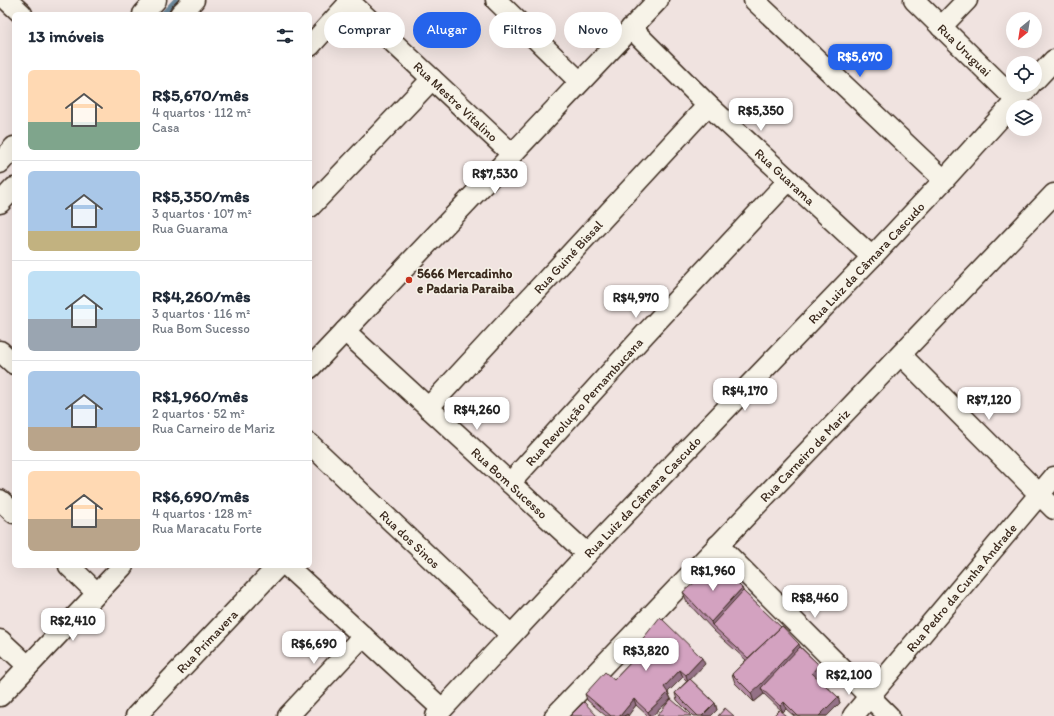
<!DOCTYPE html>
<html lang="pt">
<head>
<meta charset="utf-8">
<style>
	body { margin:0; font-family:Itim,sans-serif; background:#f6f6f7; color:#1f2937; height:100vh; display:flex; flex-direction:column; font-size:15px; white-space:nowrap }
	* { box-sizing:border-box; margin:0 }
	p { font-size:13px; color:#747a83 }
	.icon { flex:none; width:22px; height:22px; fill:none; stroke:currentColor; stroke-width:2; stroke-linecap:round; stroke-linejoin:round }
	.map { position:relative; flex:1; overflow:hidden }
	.side { position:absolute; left:12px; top:12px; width:300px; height:556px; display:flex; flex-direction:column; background:#fff; border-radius:6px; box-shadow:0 4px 16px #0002 }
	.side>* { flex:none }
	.top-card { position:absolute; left:324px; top:12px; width:380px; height:36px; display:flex; gap:8px }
	.needle { width:26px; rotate:210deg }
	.controls { position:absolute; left:1006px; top:12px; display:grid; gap:8px }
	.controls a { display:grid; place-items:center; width:36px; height:36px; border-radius:50%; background:#fff; box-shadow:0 4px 16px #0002; font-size:20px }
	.price { position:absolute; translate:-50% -34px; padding:0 9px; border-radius:8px; background:#fff; color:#222; font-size:13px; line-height:26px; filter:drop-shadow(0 1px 2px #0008) }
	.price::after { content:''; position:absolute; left:50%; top:24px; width:12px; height:9px; margin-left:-6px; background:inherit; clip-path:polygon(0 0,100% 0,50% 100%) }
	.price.active { background:#2563eb; color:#fff }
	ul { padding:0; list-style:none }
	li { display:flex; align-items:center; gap:12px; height:100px; padding:0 16px }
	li+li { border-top:1px solid #e0e1e3 }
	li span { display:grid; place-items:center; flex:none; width:112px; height:80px; border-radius:6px; color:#555 }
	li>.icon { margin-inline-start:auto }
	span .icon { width:48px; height:48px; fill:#fffc; stroke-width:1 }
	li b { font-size:17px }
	h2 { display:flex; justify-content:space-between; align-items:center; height:48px; padding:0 16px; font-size:17px }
	.pill { padding:0 14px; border-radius:18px; background:#fff; box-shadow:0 4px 16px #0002; font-size:14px; line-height:36px }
	.pill.active { background:#2563eb; color:#fff }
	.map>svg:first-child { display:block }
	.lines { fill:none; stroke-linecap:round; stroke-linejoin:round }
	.stream { stroke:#6b8698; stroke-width:5.5 }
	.street-casing { stroke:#3b2a1e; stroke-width:23 }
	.street { stroke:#f7f3e8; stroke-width:20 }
	.wall { fill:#b58ba5; stroke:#3b2a1e }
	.shaded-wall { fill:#947186; stroke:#3b2a1e }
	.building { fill:#d3a2c0; stroke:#3b2a1e }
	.poi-dot { fill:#c8321e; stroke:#f7f3e8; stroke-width:1.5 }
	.labels { text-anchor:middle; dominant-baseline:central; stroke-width:3; stroke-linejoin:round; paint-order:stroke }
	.street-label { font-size:13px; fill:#3b2a1e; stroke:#f7f3e8 }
	.poi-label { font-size:13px; font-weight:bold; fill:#3b2a1e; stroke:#f7f3e8; text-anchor:start }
</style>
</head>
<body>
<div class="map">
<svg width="1054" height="716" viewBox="0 0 1054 716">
	<rect width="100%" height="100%" fill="#f0e3e0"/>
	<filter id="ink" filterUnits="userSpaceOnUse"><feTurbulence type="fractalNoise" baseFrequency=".025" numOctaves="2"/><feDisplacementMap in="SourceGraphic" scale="8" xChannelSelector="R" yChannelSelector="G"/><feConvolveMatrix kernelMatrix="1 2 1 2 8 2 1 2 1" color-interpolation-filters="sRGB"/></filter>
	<g filter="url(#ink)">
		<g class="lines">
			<path class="stream" d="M163,14L176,0"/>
			<defs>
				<g id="street">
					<path d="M7,0L22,14"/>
					<path id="s1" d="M348,0L512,154"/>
					<path d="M496,0L580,82"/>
					<path d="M754,0L944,180"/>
					<path id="s2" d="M914,0L1016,100"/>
					<path d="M143,14L156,0"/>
					<path d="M180,14L194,0"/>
					<path d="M941,27L967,0"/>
					<path id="s3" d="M631,28L708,105L872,257"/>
					<path d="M310,46L350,2"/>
					<path d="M1035,80L1054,60"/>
					<path d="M0,163L14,147"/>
					<path d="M0,203L14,188"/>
					<path d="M310,207L432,79"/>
					<path id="s4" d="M345,331L587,554"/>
					<path d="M0,351L14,364"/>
					<path d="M901,355L1054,509"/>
					<path d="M310,368L658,0"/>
					<path id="s5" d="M428,408L708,105"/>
					<path id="s6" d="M310,444L511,635"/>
					<path id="s7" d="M510,483L645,334L789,180"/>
					<path d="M0,500L14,513"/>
					<path d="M718,545L889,716"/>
					<path d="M69,566L97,593"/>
					<path d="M287,566L442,709"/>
					<path d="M0,640L28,666"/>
					<path d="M0,696L123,566"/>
					<path id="s8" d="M136,716L278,566"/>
					<path d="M288,716L363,636"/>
					<path id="s9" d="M436,716L587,554L872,257L944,180L1030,85"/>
					<path id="s10" d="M555,716L1054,194"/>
					<path id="s11" d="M853,716L1054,477"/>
				</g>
			</defs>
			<use href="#street" class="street-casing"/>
			<use href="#street" class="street"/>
		</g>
		<path class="wall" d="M742,588L743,591L819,665L822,672L816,677L838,697L840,703L827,716H794L786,709L783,712L764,694L754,702L735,683L732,674L746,660L714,631L687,602L683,592Z
			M630,652L705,664L690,679L715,703L717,710L711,716H693L677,700L675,693L687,681L683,677L668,692L671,699L652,716H648L636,705L628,715L629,716H606L587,700L585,694L614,680L633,660Z"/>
		<path class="shaded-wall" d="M742,588L746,598L712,625L711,622Z
			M799,644L803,653L761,688L764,694L754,702L751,693Z
			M702,658L705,664L688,682L686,675Z
			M819,665L822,672L814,679L812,673Z
			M680,670L683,677L666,694L664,687Z
			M668,693L671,699L652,716H650L648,712Z
			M838,697L840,703L827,716H819Z
			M634,699L636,705L628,716H620Z
			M784,702L786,709L783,712L780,706Z
			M715,703L717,710L711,716H702Z"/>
		<path class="building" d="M718,563L742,588L711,622L683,592Z
			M743,591L781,627L748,658L712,625Z
			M660,617L702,658L686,675L680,670L664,687L668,693L648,712L634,699L620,716H611L585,694L605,672L614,680L635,658L630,652L645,636Z
			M782,626L799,644L760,685L751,693L732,674Z
			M800,647L819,665L812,673L838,697L819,716H798L784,702L780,706L761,688Z
			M690,679L715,703L702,716H698L675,693Z
			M671,699L691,716H657Z
			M584,702L597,716H570Z
			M725,708L734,716H718Z
			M779,710L786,716H773Z
			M627,714L629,716H624Z"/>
	</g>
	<circle class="poi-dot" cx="409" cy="280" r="4"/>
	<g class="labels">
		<g class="street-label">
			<text stroke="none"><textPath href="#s2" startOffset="71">Rua Uruguai</textPath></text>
			<text stroke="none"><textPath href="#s1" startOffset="148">Rua Mestre Vitalino</textPath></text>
			<text stroke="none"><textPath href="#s3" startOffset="214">Rua Guarama</textPath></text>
			<text stroke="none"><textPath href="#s5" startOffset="206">Rua Guiné Bissal</textPath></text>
			<text stroke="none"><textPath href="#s9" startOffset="625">Rua Luiz da Câmara Cascudo</textPath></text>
			<text stroke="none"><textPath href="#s7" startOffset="110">Rua Revolução Pernambucana</textPath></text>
			<text stroke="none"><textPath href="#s10" startOffset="361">Rua Carneiro de Mariz</textPath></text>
			<text stroke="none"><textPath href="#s4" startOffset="224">Rua Bom Sucesso</textPath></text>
			<text stroke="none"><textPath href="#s9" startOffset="301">Rua Luiz da Câmara Cascudo</textPath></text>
			<text stroke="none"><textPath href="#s6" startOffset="138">Rua dos Sinos</textPath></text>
			<text stroke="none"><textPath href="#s11" startOffset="168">Rua Pedro da Cunha Andrade</textPath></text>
			<text stroke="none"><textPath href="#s8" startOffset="103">Rua Primavera</textPath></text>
		</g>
		<g class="poi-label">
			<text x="417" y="273">5666 Mercadinho<tspan x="417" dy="15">e Padaria Paraiba</tspan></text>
		</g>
	</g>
</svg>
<div class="controls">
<a><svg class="needle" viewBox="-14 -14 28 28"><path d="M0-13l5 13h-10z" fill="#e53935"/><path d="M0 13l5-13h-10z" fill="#747a83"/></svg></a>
<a><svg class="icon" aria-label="locate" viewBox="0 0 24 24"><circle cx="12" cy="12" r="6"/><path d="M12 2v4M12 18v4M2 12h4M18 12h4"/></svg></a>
<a><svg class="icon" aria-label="layers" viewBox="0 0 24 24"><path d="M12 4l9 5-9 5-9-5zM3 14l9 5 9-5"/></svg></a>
</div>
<b class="price active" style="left:860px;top:78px">R$5,670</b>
<b class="price" style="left:761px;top:132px">R$5,350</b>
<b class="price" style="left:495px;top:195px">R$7,530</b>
<b class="price" style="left:636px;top:319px">R$4,970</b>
<b class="price" style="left:745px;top:412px">R$4,170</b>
<b class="price" style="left:989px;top:421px">R$7,120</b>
<b class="price" style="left:477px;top:431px">R$4,260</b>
<b class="price" style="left:713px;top:592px">R$1,960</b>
<b class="price" style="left:815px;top:619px">R$8,460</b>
<b class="price" style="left:73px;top:642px">R$2,410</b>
<b class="price" style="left:314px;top:665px">R$6,690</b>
<b class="price" style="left:646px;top:672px">R$3,820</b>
<b class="price" style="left:849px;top:696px">R$2,100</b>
<div class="top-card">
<a class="pill">Comprar</a>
<a class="pill active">Alugar</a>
<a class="pill">Filtros</a>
<a class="pill">Novo</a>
</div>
<section class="side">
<h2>13 imóveis<svg class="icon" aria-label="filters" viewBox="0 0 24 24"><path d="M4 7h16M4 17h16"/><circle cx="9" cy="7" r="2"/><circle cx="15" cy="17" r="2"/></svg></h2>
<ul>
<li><span style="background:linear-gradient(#ffd9b3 65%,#7fa58c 0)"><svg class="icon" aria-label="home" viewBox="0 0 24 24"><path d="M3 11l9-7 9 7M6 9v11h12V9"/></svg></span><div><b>R$5,670/mês</b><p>4 quartos · 112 m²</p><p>Casa</p></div></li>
<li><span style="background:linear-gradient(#a9c7e8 75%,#c2b280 0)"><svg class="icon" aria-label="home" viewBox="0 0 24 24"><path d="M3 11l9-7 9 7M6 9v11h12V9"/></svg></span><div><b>R$5,350/mês</b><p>3 quartos · 107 m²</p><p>Rua Guarama</p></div></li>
<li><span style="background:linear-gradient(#bfe0f5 60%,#9aa5b1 0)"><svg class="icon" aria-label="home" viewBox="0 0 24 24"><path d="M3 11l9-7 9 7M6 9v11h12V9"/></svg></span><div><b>R$4,260/mês</b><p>3 quartos · 116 m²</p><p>Rua Bom Sucesso</p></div></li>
<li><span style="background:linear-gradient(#a9c7e8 70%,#b9a48a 0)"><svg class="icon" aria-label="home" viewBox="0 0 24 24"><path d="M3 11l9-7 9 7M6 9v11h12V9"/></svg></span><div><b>R$1,960/mês</b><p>2 quartos · 52 m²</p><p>Rua Carneiro de Mariz</p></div></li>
<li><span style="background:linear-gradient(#ffd9b3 60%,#b9a48a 0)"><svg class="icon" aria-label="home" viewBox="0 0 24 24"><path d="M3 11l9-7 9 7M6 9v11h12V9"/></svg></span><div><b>R$6,690/mês</b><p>4 quartos · 128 m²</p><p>Rua Maracatu Forte</p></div></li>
</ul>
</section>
</div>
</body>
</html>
